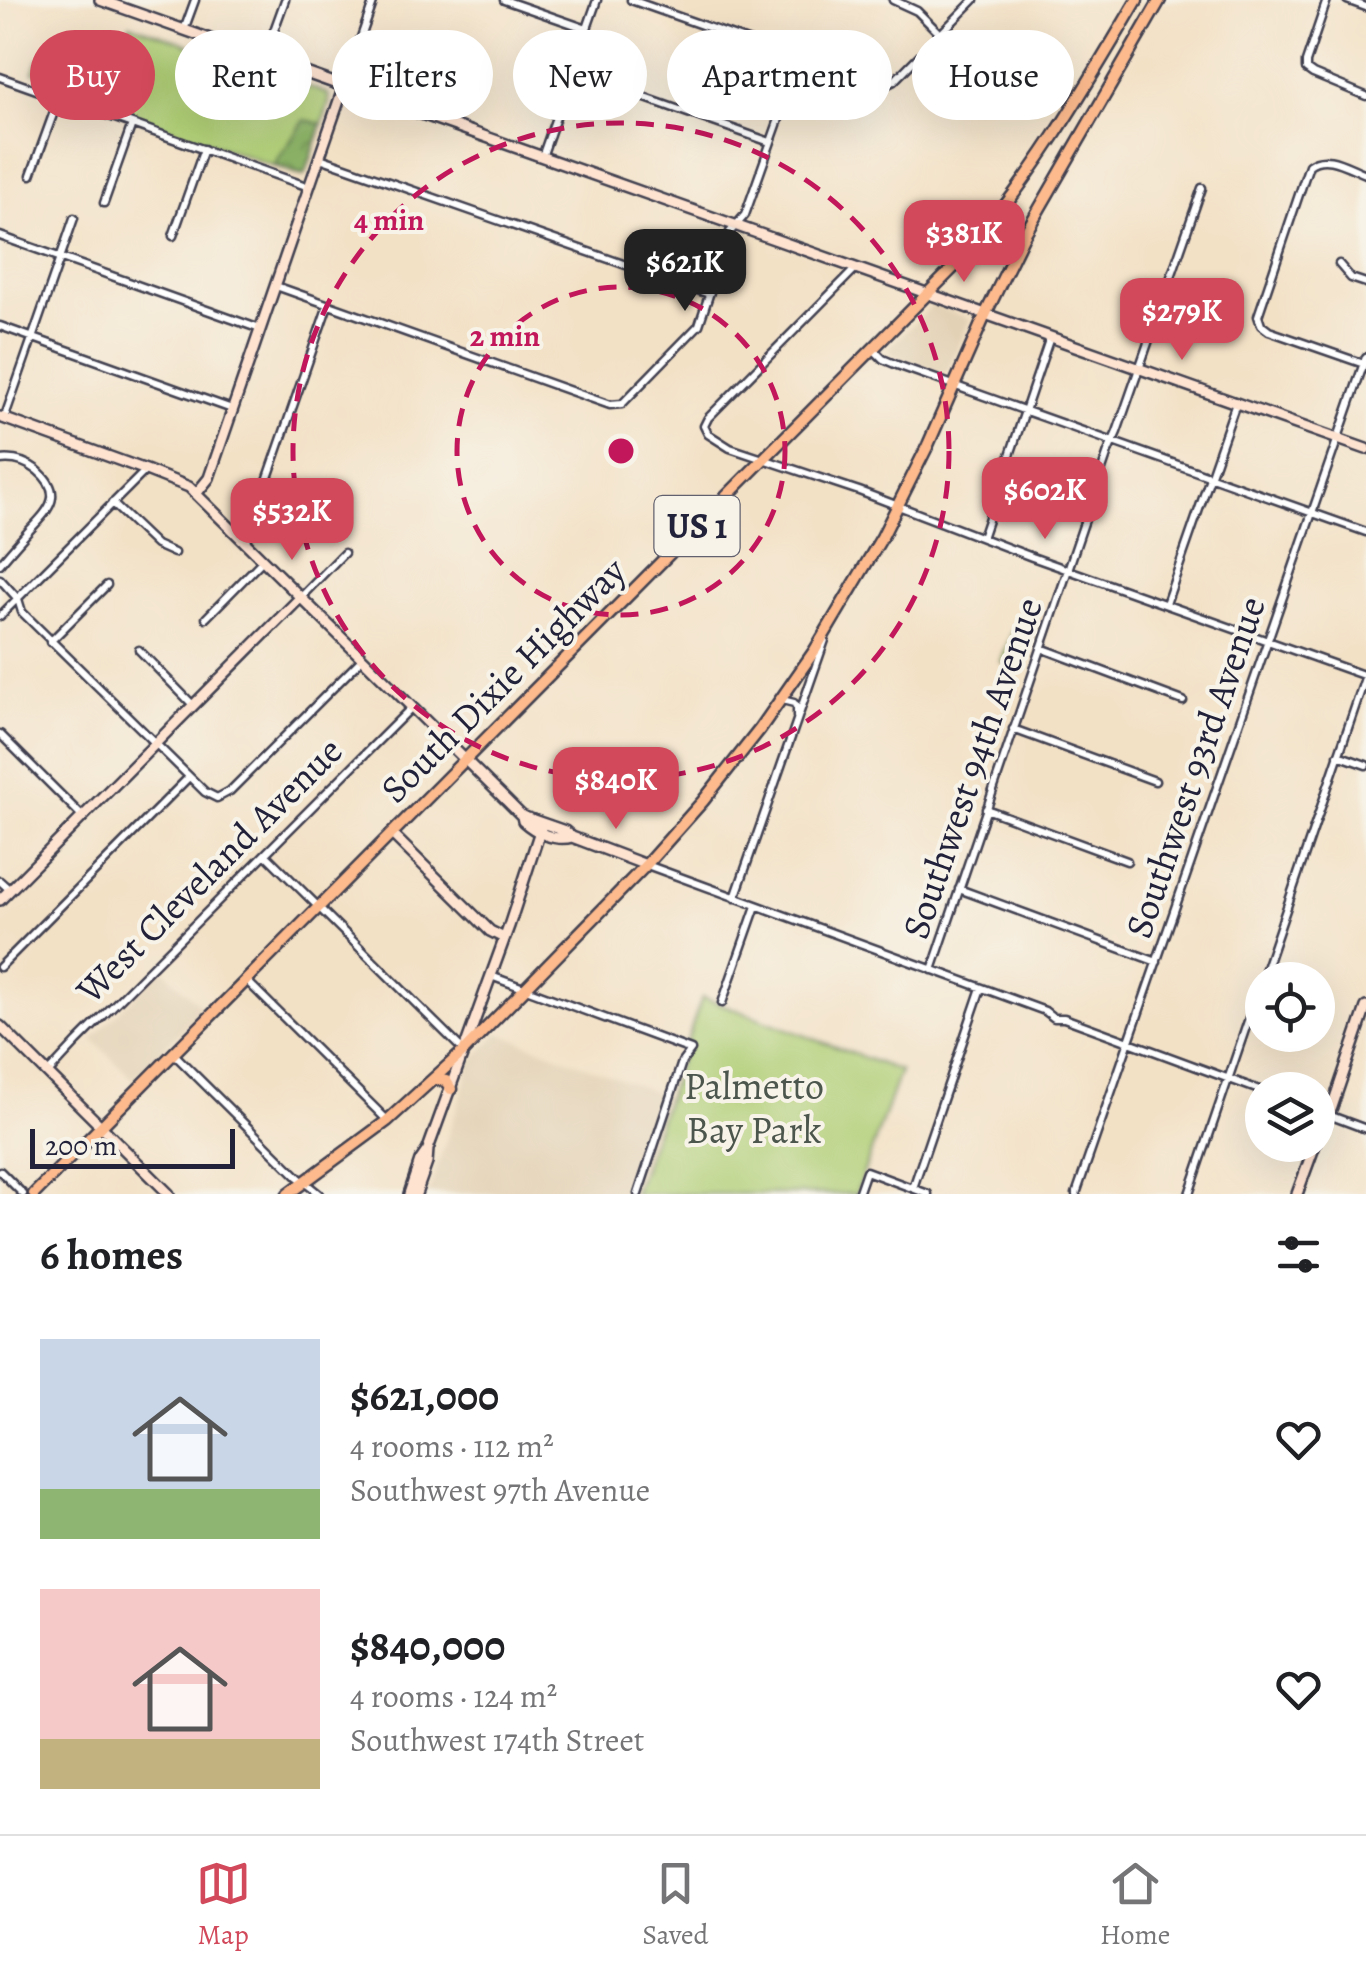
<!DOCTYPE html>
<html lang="en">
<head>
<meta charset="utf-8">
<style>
	body { margin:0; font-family:Alegreya,serif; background:#f6f6f6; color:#202124; height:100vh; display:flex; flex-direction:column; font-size:38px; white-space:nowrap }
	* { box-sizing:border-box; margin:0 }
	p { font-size:32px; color:#757577 }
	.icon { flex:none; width:55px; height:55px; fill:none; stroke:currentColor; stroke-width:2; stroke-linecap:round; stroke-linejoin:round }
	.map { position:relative; height:1194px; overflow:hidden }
	.drawer { display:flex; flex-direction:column; background:#fff; flex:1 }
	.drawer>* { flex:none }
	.top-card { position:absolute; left:30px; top:30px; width:1308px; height:90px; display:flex; gap:20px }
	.fabs { position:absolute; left:1245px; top:962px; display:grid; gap:20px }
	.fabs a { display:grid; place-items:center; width:90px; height:90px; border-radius:50%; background:#fff; box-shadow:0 10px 40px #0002; font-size:50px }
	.scale { position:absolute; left:30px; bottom:25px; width:205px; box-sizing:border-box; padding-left:10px; border:5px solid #22223b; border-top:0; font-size:28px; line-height:35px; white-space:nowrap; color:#22223b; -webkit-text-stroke:8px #f7f3e8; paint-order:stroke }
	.price { position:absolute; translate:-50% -85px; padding:0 22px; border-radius:20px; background:#d1495b; color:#fff; font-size:32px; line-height:65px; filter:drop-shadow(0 2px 5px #0008) }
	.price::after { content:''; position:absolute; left:50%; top:60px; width:30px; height:22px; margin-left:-15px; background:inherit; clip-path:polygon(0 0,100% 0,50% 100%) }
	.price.on { background:#222; color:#fff }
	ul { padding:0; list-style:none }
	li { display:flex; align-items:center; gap:30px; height:250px; padding:0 40px }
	li span { display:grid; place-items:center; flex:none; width:280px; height:200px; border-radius:0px; color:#555 }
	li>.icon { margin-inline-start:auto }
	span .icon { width:120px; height:120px; fill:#fffc; stroke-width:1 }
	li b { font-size:42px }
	h2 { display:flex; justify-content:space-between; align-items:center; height:120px; padding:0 40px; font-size:42px }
	.pill { padding:0 35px; border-radius:45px; background:#fff; box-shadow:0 10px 40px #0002; font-size:35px; line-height:90px }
	.pill.on { background:#d1495b; color:#fff }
	.dock { display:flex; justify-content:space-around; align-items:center; height:140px; border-top:2px solid #e0e0e0; background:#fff; font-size:28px; color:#757577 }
	.dock a { display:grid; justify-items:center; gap:5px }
	.dock .on { color:#d1495b }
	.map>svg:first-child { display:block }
	.built { fill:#e3d1b5 }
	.green { fill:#afce75; stroke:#687858; stroke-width:2.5 }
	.forest { fill:url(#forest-crowns); stroke:#566a50; stroke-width:2.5 }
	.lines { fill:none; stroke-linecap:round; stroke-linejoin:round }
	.street-casing { stroke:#413f50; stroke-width:11 }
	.secondary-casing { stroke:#413f50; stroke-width:14 }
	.highway-casing { stroke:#413f50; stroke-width:15 }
	.street { stroke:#fff; stroke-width:6 }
	.secondary { stroke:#fee3d1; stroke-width:9 }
	.highway { stroke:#fcba8d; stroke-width:10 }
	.ring { fill:none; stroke:#c2185b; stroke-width:5; stroke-dasharray:18 12 }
	.labels { text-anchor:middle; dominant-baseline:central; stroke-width:8; stroke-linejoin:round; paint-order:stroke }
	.shield { fill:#f7f3e8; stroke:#62616f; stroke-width:2.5 }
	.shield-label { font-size:35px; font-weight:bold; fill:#22223b }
	.street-label { font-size:38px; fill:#22223b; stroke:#f7f3e8 }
	.park-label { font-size:38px; fill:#4c564c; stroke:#f7f3e8 }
	.centre { fill:#c2185b; stroke:#f7f3e8; stroke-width:5 }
	.ring-label { font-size:30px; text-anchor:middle; font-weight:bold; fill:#c2185b; stroke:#f7f3e8; stroke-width:8; stroke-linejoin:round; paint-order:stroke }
</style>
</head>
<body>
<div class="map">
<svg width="1366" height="1194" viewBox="0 0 1366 1194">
	<defs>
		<pattern id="forest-crowns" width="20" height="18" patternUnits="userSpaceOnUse" patternTransform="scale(2.5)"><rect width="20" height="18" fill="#8bb166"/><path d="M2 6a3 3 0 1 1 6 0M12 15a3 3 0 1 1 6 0" fill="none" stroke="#719055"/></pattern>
	</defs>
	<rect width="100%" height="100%" fill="#f7f3e8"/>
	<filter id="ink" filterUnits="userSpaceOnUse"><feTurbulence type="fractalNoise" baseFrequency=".01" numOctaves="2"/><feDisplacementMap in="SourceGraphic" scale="20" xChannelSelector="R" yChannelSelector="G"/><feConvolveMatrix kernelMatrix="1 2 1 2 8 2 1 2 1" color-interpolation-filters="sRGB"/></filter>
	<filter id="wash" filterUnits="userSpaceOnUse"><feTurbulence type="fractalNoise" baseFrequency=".0048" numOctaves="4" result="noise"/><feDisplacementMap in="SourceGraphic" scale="40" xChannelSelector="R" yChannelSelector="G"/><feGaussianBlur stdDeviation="2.25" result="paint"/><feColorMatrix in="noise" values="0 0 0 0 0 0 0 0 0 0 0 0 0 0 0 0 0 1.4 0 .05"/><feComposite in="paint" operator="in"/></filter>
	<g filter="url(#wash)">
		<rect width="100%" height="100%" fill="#f3e1c6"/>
		<path class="built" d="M932,305L970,319L947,372L944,374L896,356L891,353L890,347Z
			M162,968L203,1009L133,1079L92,1039Z
			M499,1033L667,1097L634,1194H428L466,1082L469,1064Z"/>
		<path class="green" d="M130,24L328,94L329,103L306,173L303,175L294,173L101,105Z
			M39,58L69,69L63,84L33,72Z
			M1014,627L1032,633L1019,668L1001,662Z
			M702,997L900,1071L856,1194H634Z"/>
		<path class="forest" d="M305,120L322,124L306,173L303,175L275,166L277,160Z"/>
	</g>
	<g filter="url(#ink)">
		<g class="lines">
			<defs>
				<path id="street" d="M504,0L587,29
					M631,0L880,88L894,81L974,0
					M893,0L917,11L941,35
					M1327,0L1306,62V69L1313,74L1366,96
					M1347,0L1366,7
					M184,30L195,0
					M264,58L285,0
					M572,72L770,142
					M0,77L309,187
					M344,86L374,0
					M542,157L597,0
					M320,158L709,294
					M31,175L59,98
					M104,203L132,124
					M0,236L260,329
					M173,236L204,149
					M1339,264L1351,278L1366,283
					M856,268L708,418L704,426L708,434L730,448L859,491L1032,557L1366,676
					M276,286L610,405L622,404L699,325L730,232L745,215L800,60
					M0,326L232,409
					M873,349L883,359L897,365L1366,532
					M1364,364L1269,331L1261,325L1258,316L1309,165C1326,152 1347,167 1366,174
					M4,419L74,218
					M0,460C14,458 25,461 37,470C68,496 45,513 26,534C17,544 8,554 0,564
					M112,503L156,545L174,553
					M982,538L1050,337
					M245,544L328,305
					M0,579L18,599L22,612L205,792L217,798L230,791L362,659
					M300,598L344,553
					M1166,604L1236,403
					M0,616L145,471
					M206,618L262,561
					M50,642L107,585
					M1041,648L1183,701
					M139,650L193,705
					M782,700L794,703L797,708V717
					M1013,729L1155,781
					M0,734L83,817
					M1338,755L1366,765
					M986,809L1127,861
					M265,854L463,1050
					M647,865L1045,1011L1054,1018H1064L1262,1091
					M0,881L10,890
					M959,889L1157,962
					M735,898L825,640
					M0,967L189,777
					M932,970L1108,452L1117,432L1202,188
					M491,976L691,1050L682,1062L638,1194
					M247,981L387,1120
					M722,1003L756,906
					M174,1054L298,1177L319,1194
					M48,1073L77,1042L411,708
					M1318,1111L1366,1129
					M0,1171L23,1194
					M913,1188L981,988
					M858,1194L866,1171L928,1194
					M1076,1194L1366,357
					M1189,1194L1366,675"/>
				<path id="secondary" d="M100,0L1366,449
					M0,417L146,470L189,487L506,800L522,816L523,821C535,832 555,842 572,837L565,831L522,816
					M196,494L209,478L344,86
					M392,834L490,931L504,938
					M572,837L646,865
					M0,900L300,598
					M0,1026L169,1194
					M1318,1137L1332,1107L1366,1007
					M409,1194L420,1161L427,1151
					M416,1194L427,1163L428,1149L509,926L541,828
					M1297,1194L1315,1145"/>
				<path id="highway" d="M435,1079L446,1081L451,1089
					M34,1194L957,264C1029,184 1083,92 1137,0
					M288,1194L387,1121L464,1051L646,865L703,801L760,729L815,650L882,537L928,445L986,313L1023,237L1160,0"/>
			</defs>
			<use href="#street" class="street-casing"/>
			<use href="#secondary" class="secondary-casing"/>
			<use href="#highway" class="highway-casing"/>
			<use href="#street" class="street"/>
			<use href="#secondary" class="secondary"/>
			<use href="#highway" class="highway"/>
		</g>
	</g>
	<g class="ring">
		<circle cx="621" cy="451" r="164"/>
		<circle cx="621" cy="451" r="328"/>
	</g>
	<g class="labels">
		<rect class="shield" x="654.5" y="496" width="85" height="60" rx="8"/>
		<g class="shield-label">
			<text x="697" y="526">US 1</text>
		</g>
		<g class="street-label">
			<text transform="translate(503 680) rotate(-45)">South Dixie Highway</text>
			<text transform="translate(1195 767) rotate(-71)">Southwest 93rd Avenue</text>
			<text transform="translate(972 768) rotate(-71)">Southwest 94th Avenue</text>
			<text transform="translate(209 870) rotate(-45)">West Cleveland Avenue</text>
		</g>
		<g class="park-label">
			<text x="754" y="1086">Palmetto<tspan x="754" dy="44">Bay Park</tspan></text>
		</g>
	</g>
	<circle cx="621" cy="451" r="15" class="centre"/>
	<g class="ring-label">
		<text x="389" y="230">4 min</text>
		<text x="505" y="346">2 min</text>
	</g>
</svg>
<div class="fabs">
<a><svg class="icon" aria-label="locate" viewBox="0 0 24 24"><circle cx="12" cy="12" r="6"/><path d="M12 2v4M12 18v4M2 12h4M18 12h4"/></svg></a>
<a><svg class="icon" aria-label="layers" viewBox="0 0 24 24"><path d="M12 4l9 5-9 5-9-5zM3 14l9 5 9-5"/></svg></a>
</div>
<div class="scale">200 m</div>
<b class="price" style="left:964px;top:285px">$381K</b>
<b class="price on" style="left:685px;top:314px">$621K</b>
<b class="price" style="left:1182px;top:363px">$279K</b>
<b class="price" style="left:1045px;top:542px">$602K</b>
<b class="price" style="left:292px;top:563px">$532K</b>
<b class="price" style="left:616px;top:832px">$840K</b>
<div class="top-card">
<a class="pill on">Buy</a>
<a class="pill">Rent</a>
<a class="pill">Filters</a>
<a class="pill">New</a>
<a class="pill">Apartment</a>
<a class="pill">House</a>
</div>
</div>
<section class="drawer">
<h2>6 homes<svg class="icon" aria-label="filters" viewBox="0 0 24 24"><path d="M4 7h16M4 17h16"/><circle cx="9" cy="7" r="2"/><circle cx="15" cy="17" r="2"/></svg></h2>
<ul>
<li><span style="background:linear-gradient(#c9d6e8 75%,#8fb573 0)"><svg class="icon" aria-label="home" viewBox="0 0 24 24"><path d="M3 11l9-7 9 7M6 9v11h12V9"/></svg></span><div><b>$621,000</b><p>4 rooms · 112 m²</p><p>Southwest 97th Avenue</p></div><svg class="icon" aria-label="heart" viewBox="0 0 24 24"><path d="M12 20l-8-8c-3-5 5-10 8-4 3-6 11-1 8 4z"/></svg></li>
<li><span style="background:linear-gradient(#f6c9c9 75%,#c2b280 0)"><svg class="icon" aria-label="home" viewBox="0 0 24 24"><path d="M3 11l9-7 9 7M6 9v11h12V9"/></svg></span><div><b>$840,000</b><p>4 rooms · 124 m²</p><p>Southwest 174th Street</p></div><svg class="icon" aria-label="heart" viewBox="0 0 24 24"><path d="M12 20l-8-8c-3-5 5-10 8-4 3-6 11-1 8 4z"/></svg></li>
</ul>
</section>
<nav class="dock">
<a class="on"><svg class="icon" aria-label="map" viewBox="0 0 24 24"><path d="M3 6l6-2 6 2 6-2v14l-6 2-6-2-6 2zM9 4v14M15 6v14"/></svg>Map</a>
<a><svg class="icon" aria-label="saved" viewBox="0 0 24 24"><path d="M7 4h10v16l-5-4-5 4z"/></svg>Saved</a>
<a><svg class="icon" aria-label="home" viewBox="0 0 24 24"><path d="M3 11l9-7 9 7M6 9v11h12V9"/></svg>Home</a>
</nav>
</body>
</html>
